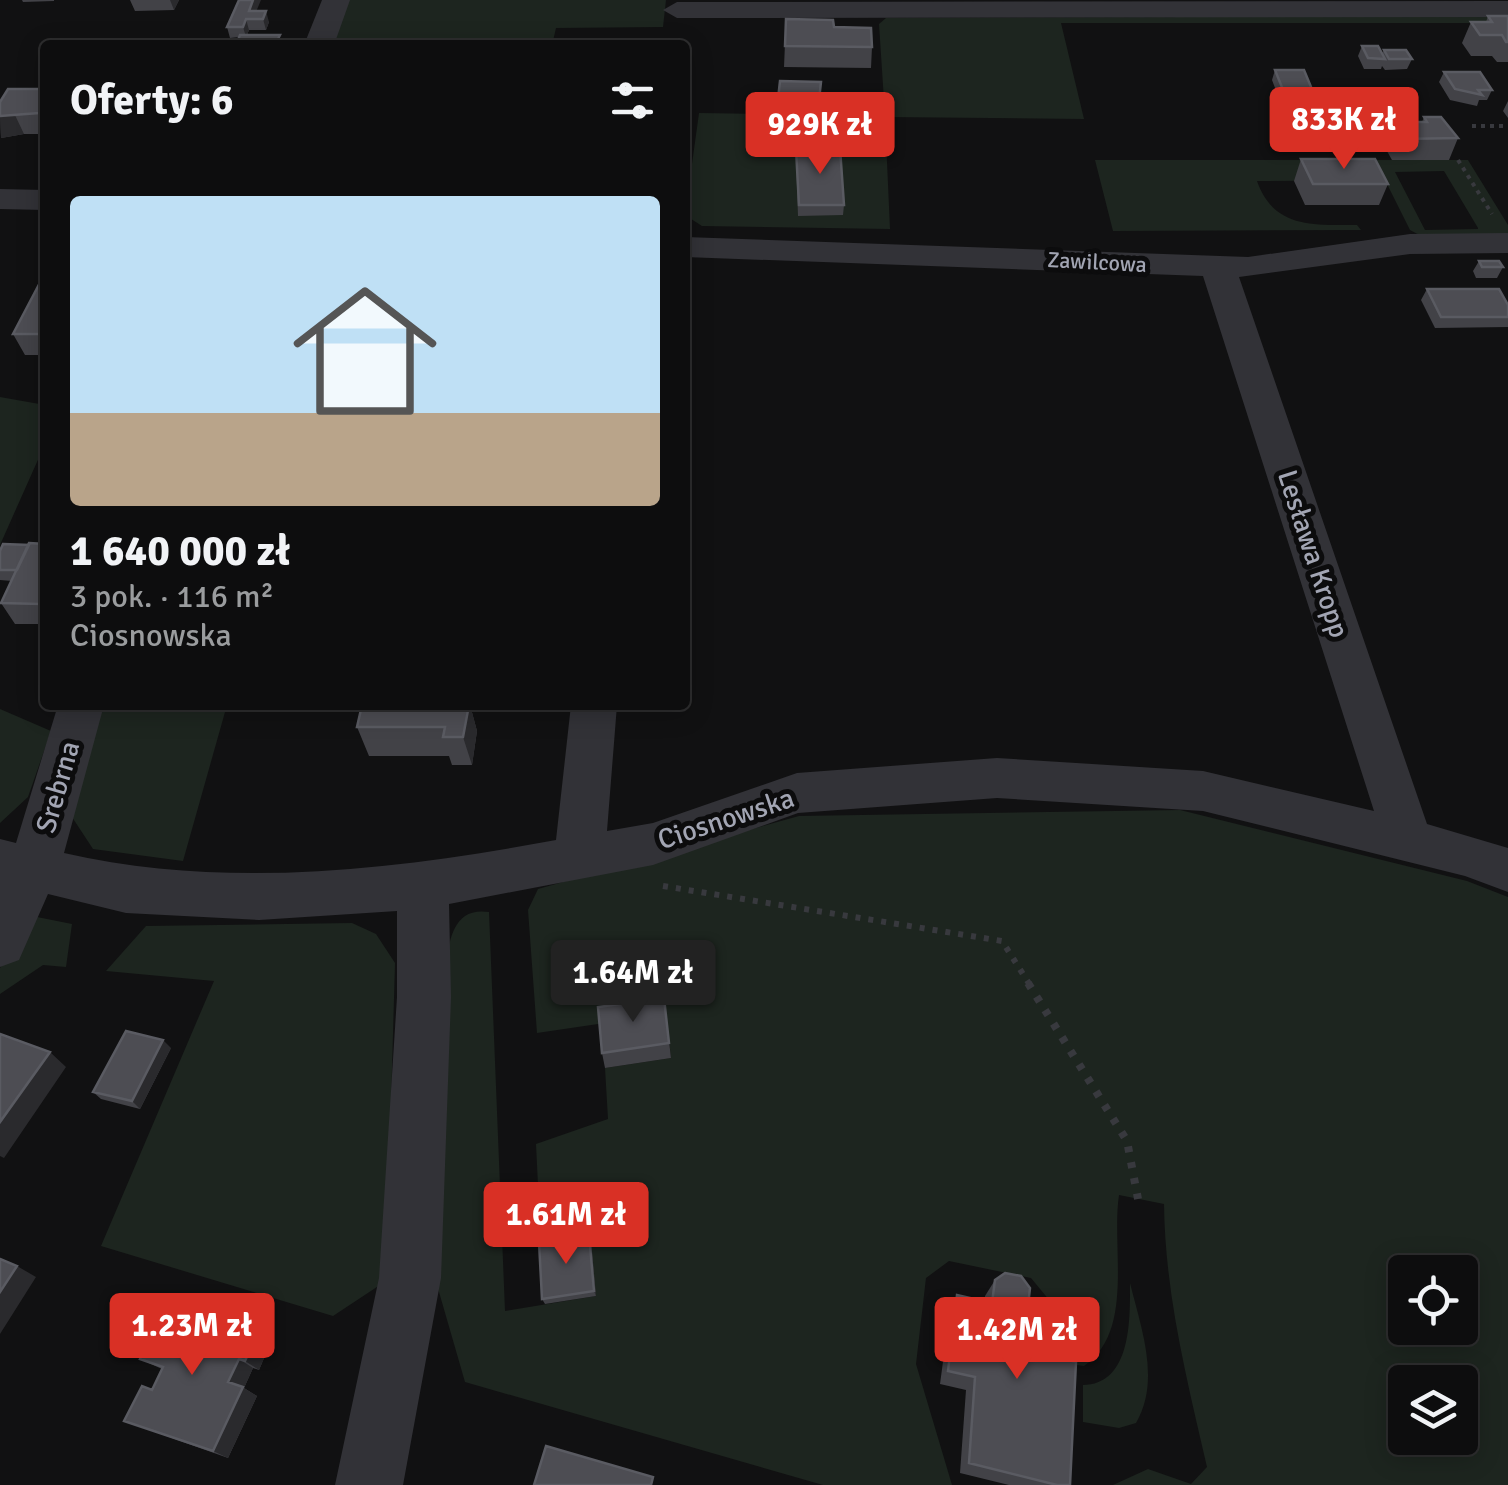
<!DOCTYPE html>
<html lang="pl">
<head>
<meta charset="utf-8">
<style>
	body { margin:0; font-family:Signika,sans-serif; background:#1b1b1c; color:#f1f3f6; height:100vh; display:flex; flex-direction:column; font-size:38px; white-space:nowrap }
	* { box-sizing:border-box; margin:0 }
	p { font-size:32px; color:#9a9c9e }
	.icon { flex:none; width:55px; height:55px; fill:none; stroke:currentColor; stroke-width:2; stroke-linecap:round; stroke-linejoin:round }
	.map { position:relative; flex:1; overflow:hidden }
	.sheet { position:absolute; left:40px; top:40px; width:650px; height:670px; display:flex; flex-direction:column; background:#0d0d0e; border-radius:10px; box-shadow:0 5px 25px #0003,0 0 0 2px #2d2d2e }
	.sheet>* { flex:none }
	.tools { position:absolute; left:1388px; top:1255px; display:grid; gap:20px }
	.tools a { display:grid; place-items:center; width:90px; height:90px; border-radius:10px; background:#0d0d0e; box-shadow:0 5px 25px #0003,0 0 0 2px #2d2d2e; font-size:50px }
	.price { position:absolute; translate:-50% -85px; padding:0 22px; border-radius:10px; background:#d93025; color:#fff; font-size:32px; line-height:65px; filter:drop-shadow(0 2px 5px #0008) }
	.price::after { content:''; position:absolute; left:50%; top:60px; width:30px; height:22px; margin-left:-15px; background:inherit; clip-path:polygon(0 0,100% 0,50% 100%) }
	.price.selected { background:#222; color:#fff }
	ul { padding:0; list-style:none }
	li { display:grid; align-content:center; gap:20px; height:530px; padding:0 30px }
	li span { display:grid; place-items:center; height:310px; border-radius:10px; color:#555 }
	li>.icon { margin-inline-start:auto }
	span .icon { width:180px; height:180px; fill:#fffc; stroke-width:1 }
	li b { font-size:42px }
	h2 { display:flex; justify-content:space-between; align-items:center; height:120px; padding:0 30px; font-size:42px }
	.map>svg:first-child { display:block }
	.green { fill:#1d251f; fill-rule:evenodd }
	.lines { fill:none; stroke-linecap:round; stroke-linejoin:round }
	.path-far2 { stroke:#38393e; stroke-width:4; stroke-dasharray:4 5; stroke-linecap:butt }
	.path-far1 { stroke:#38393e; stroke-width:6; stroke-dasharray:5 8; stroke-linecap:butt }
	.path { stroke:#38393e; stroke-width:8; stroke-dasharray:6 10; stroke-linecap:butt }
	.minor { fill:#323237; fill-rule:evenodd }
	.wall { fill:#424247 }
	.shaded-wall { fill:#2a2a2d }
	.building { fill:#4d4d53; stroke:#5a5b62; stroke-width:2.5 }
	.labels { text-anchor:middle; dominant-baseline:central; stroke-width:10; stroke-linejoin:round; paint-order:stroke }
	.far-street-label { font-size:22px; fill:#a2a5b3; stroke:#0c0c0d }
	.street-label { font-size:28px; fill:#a2a5b3; stroke:#0c0c0d }
</style>
</head>
<body>
<div class="map">
<svg width="1508" height="1485" viewBox="0 0 1508 1485">
	<rect width="100%" height="100%" fill="#111112"/>
	<path class="green" d="M349,0H666L663,27L556,28L552,45H333Z
		M1508,16V23H1061L1084,119L885,117L890,229L702,226L685,215L699,113L885,116L879,24L886,18Z
		M1095,160H1468L1508,225V237H1423L1410,230L1385,180L1257,181C1274,229 1314,225 1357,225L1361,230L1113,231ZM1444,171L1478,228V229L1425,230L1395,172Z
		M0,397L45,405V444L0,545Z
		M100,705H227L183,861L93,849L70,814Z
		M0,709L51,731L28,797L0,823Z
		M1180,810L1467,881L1508,897V1485H1113L1148,1469L1191,1484L1207,1467C1187,1380 1165,1294 1164,1204L1119,1195C1111,1248 1135,1331 1084,1366L1062,1363L1064,1318L1031,1278L949,1261L926,1278L916,1364L952,1485H823L465,1382L437,1285L446,963C450,936 455,907 489,912L505,1311L596,1296L541,1247L536,1144L608,1119L605,1068L671,1058L666,1014L537,1033L528,910L538,889L799,816ZM1405,1272H1460V1328H1405ZM1405,1382H1460V1438H1405Z
		M37,917L72,924L66,967L43,965L0,994V968Z
		M352,923L376,934L395,963L386,1281L333,1316L101,1246L214,981L106,971L146,926Z
		M1130,1283C1141,1328 1161,1380 1136,1423L1119,1428L1083,1422V1385C1132,1384 1130,1318 1130,1283Z"/>
	<g class="lines">
		<path class="path-far2" d="M1472,126H1508
			M1458,160L1492,214"/>
		<path class="path-far1" d="M663,886L1002,941L1030,985"/>
		<path class="path" d="M1028,983L1127,1141L1138,1199"/>
		<path class="minor" d="M322,0H350L334,45H304Z
			M1508,1V17L677,18L663,10L677,2Z
			M0,189L45,190V210L0,209Z
			M1508,233V253L1410,254L1239,277L1427,824L1508,848V892L1465,876L1203,811L997,798L798,813L653,865L449,904L451,997L441,1278L403,1485H335L379,1278L397,997V911L259,920L126,913L48,894L19,960L0,967V839L16,843L58,705H104L64,853C227,890 393,870 556,840L571,705H617L607,831L653,823L797,773L997,758L1203,771L1374,811L1203,276L685,257V237L1248,257L1410,234Z"/>
	</g>
	<path class="wall" d="M22,0H54V1L23,2Z
		M130,0H179L174,10L135,11Z
		M256,11L269,22L266,30H249L247,35L239,37L230,38L227,27Z
		M1488,16H1508V62H1497L1492,56H1471L1462,43L1471,22H1486Z
		M786,19L834,27L872,47L871,68L784,67Z
		M1362,46L1382,54L1384,50L1412,59L1407,69L1385,70L1382,66L1381,69H1364L1358,56Z
		M1275,70L1330,133L1326,144L1296,143L1272,80Z
		M1444,72L1492,90L1487,100H1479L1477,106L1450,100L1439,82Z
		M821,82L819,111L777,109L778,99Z
		M45,89V134H24L1,138L0,102Z
		M1508,101V118L1503,111Z
		M1424,117L1458,138L1449,160H1392L1383,144L1391,122H1422Z
		M796,159L844,205L843,215L798,216Z
		M1301,159L1388,184L1379,205H1305L1294,181Z
		M1479,261L1503,267L1497,278H1476L1473,271Z
		M45,273V355H25L13,334Z
		M1427,289L1508,305V327L1435,328L1421,300Z
		M45,544V624H15L1,603L12,581L0,580V551L29,545Z
		M362,705H470L477,731L472,765H452L449,756H369L357,727Z
		M664,998L671,1058L605,1068L602,1053Z
		M171,1048L140,1109L101,1099L93,1092Z
		M589,1234L591,1240L596,1296L545,1304L542,1299Z
		M995,1280L1029,1297L1060,1358L1070,1485H1009L960,1473L966,1390L940,1384L950,1310L957,1295L985,1302V1296Z
		M221,1328H260L273,1337L259,1370L253,1368L244,1388L257,1396L228,1458L124,1421L152,1390L162,1369L140,1359Z"/>
	<path class="shaded-wall" d="M170,0H179L174,10Z
		M253,0H261L253,19L249,11Z
		M266,11L269,22L266,30L263,19Z
		M246,19L249,30L246,37L243,27Z
		M45,103V126L39,113Z
		M14,113L24,134L1,138L0,116Z
		M469,705H470L477,731L472,765L463,737Z
		M163,1040L171,1048L140,1109L132,1101Z
		M50,1052L66,1067L4,1158L0,1156V1122Z
		M589,1234L591,1240L596,1296L594,1291Z
		M17,1266L36,1277L0,1334V1292Z
		M260,1328L273,1337L259,1370L245,1361Z
		M239,1359L253,1368L244,1388L257,1396L228,1458L213,1451L228,1382Z"/>
	<path class="building" d="M239,0H253L249,11H266L263,19H246L243,27H227Z
		M1488,16H1508V42H1506L1502,35H1480L1471,22H1492Z
		M786,19L833,20L834,27L871,28L872,47L785,46Z
		M240,35H280L275,45H236Z
		M1362,46H1378L1385,59L1368,58Z
		M1384,50H1406L1412,59H1389Z
		M1275,70H1304L1330,133L1300,132Z
		M1444,72H1480L1492,90H1478L1482,95L1455,89Z
		M780,81L821,82L819,100L778,99Z
		M8,89H45V103L39,113L0,116V102Z
		M1424,117H1441L1458,138L1401,139L1391,122H1427Z
		M840,148L844,205H799L796,149Z
		M1301,159H1375L1388,184H1313Z
		M1479,261H1499L1503,267H1482Z
		M45,273V327L42,334H13Z
		M1427,289H1499L1508,305V317H1441Z
		M29,543L45,544V596L41,604L1,603Z
		M3,544L29,545L17,570H0V551Z
		M362,705H469L463,737H443L445,727H357Z
		M664,998L669,1043L602,1053L598,1007Z
		M126,1031L163,1040L132,1101L93,1092Z
		M0,1034L50,1052L0,1122Z
		M589,1234L594,1291L542,1299L539,1242Z
		M0,1259L17,1266L0,1292Z
		M1005,1273L1021,1276L1030,1288L1029,1297L1064,1305L1060,1358L1076,1362L1070,1485H1057L969,1463L975,1377L948,1371L957,1295L992,1303L995,1280Z
		M166,1310L221,1328L226,1317L260,1328L245,1361L239,1359L228,1382L243,1387L213,1451L124,1421L142,1386L152,1390L163,1367L140,1359Z
		M546,1446L653,1477L651,1485H534Z"/>
	<g class="labels">
		<g class="far-street-label">
			<text transform="translate(1097 262) rotate(3)">Zawilcowa</text>
		</g>
		<g class="street-label">
			<text transform="translate(1313 554) rotate(72)">Lesława Kropp</text>
			<text transform="translate(58 787) rotate(-74)">Srebrna</text>
			<text transform="translate(726 819) rotate(-18)">Ciosnowska</text>
		</g>
	</g>
</svg>
<div class="tools">
<a><svg class="icon" aria-label="locate" viewBox="0 0 24 24"><circle cx="12" cy="12" r="6"/><path d="M12 2v4M12 18v4M2 12h4M18 12h4"/></svg></a>
<a><svg class="icon" aria-label="layers" viewBox="0 0 24 24"><path d="M12 4l9 5-9 5-9-5zM3 14l9 5 9-5"/></svg></a>
</div>
<b class="price" style="left:1344px;top:172px">833K zł</b>
<b class="price" style="left:820px;top:177px">929K zł</b>
<b class="price selected" style="left:633px;top:1025px">1.64M zł</b>
<b class="price" style="left:566px;top:1267px">1.61M zł</b>
<b class="price" style="left:192px;top:1378px">1.23M zł</b>
<b class="price" style="left:1017px;top:1382px">1.42M zł</b>
<section class="sheet">
<h2>Oferty: 6<svg class="icon" aria-label="filters" viewBox="0 0 24 24"><path d="M4 7h16M4 17h16"/><circle cx="9" cy="7" r="2"/><circle cx="15" cy="17" r="2"/></svg></h2>
<ul>
<li><span style="background:linear-gradient(#bfe0f5 70%,#b9a48a 0)"><svg class="icon" aria-label="home" viewBox="0 0 24 24"><path d="M3 11l9-7 9 7M6 9v11h12V9"/></svg></span><div><b>1 640 000 zł</b><p>3 pok. · 116 m²</p><p>Ciosnowska</p></div></li>
</ul>
</section>
</div>
</body>
</html>
